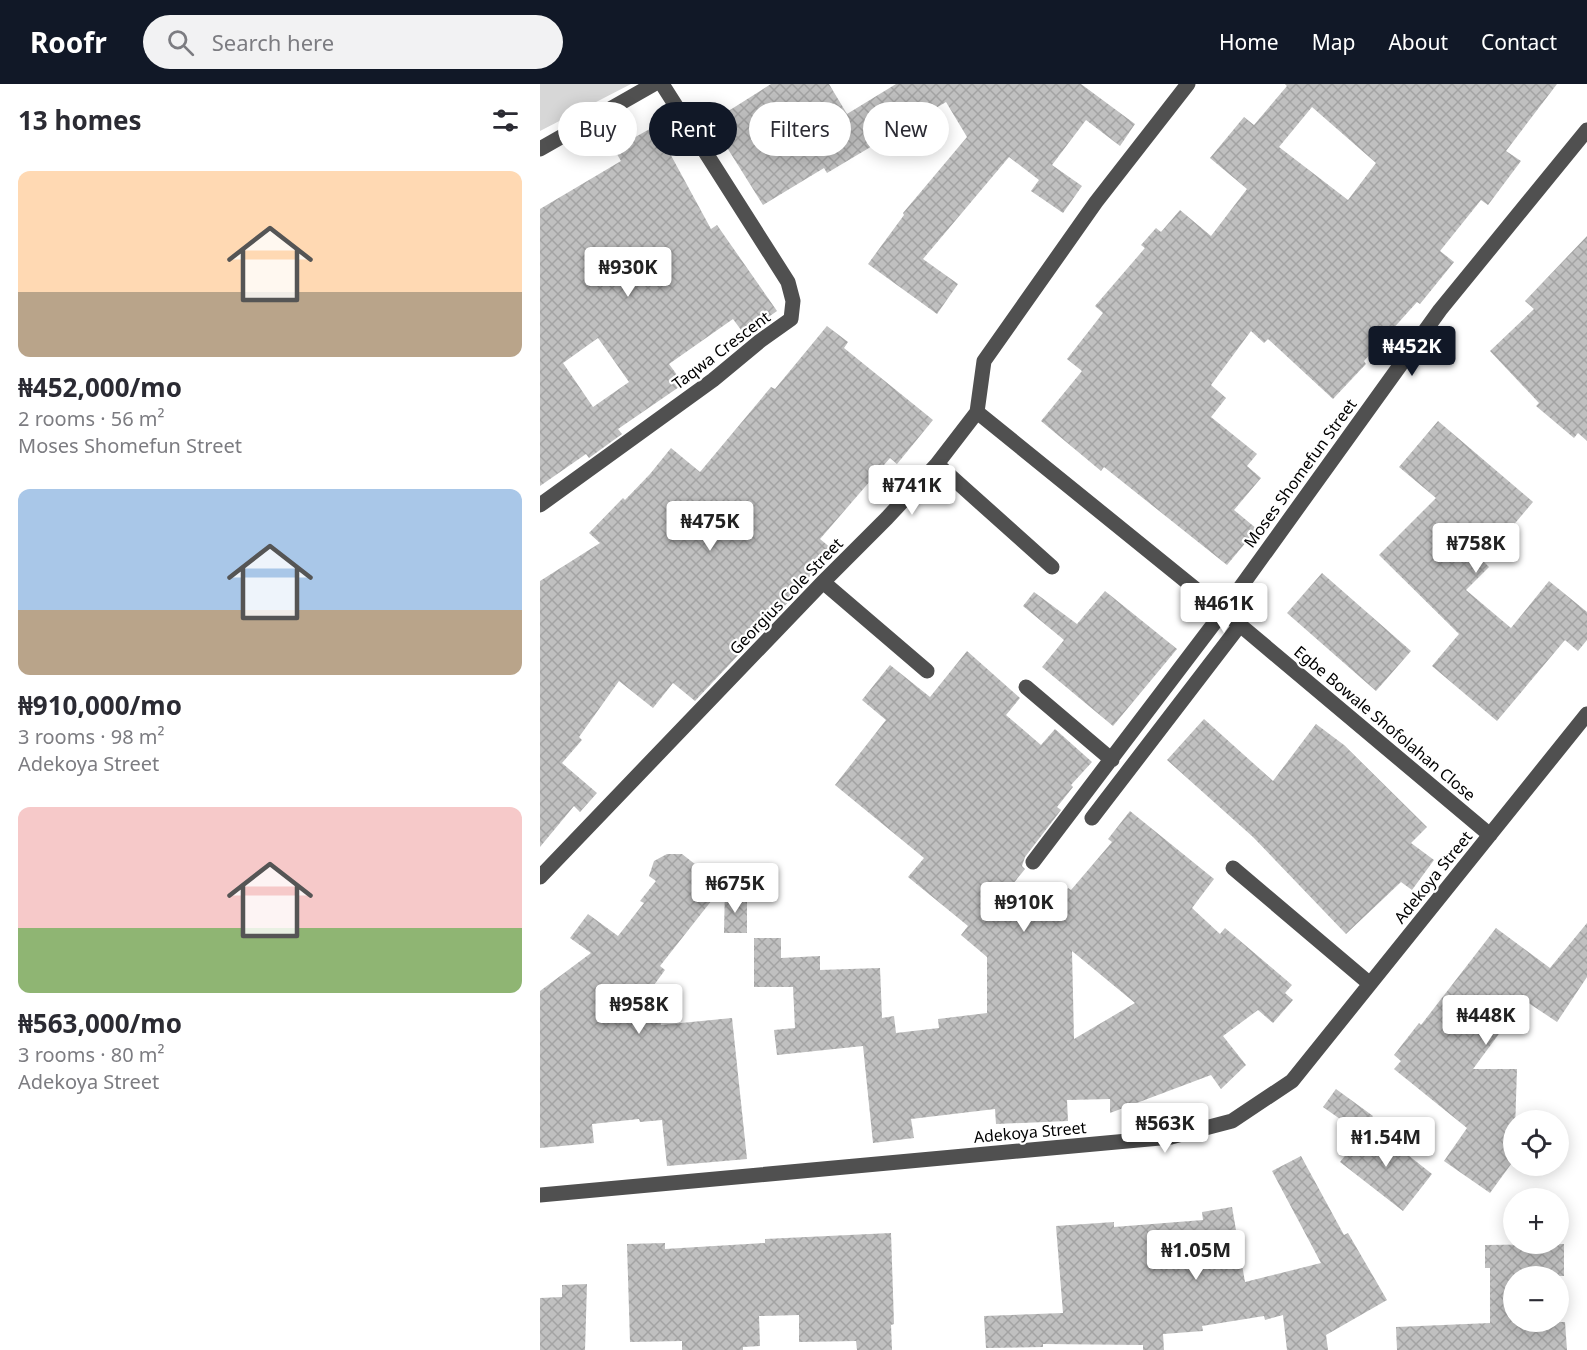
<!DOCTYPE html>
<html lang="en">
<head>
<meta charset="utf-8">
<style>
	body { margin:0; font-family:"Noto Sans",sans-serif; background:#f2f2f3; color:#2b2b33; height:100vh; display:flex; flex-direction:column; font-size:22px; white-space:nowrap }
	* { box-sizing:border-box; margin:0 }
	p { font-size:20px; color:#7c7c81 }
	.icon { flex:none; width:33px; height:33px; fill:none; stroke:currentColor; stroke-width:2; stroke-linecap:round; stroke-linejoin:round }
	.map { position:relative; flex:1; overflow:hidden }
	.panel { display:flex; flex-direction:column; background:#fff; width:540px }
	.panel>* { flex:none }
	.banner { position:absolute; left:18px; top:18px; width:570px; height:54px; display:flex; gap:12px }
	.buttons { position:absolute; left:963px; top:1026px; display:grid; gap:12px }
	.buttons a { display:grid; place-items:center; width:66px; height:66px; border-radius:50%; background:#fff; box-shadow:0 3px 15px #0003; font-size:30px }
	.price { position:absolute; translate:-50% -51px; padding:0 14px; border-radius:6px; background:#fff; color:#222; font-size:20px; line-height:39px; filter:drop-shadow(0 2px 3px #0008) }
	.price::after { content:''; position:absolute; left:50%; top:36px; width:18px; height:14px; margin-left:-9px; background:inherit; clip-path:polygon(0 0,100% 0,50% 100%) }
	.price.selected { background:#111827; color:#fff }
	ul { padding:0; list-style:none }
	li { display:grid; align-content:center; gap:12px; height:318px; padding:0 18px }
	li span { display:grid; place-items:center; height:186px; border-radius:12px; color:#555 }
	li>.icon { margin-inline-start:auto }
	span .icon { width:108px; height:108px; fill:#fffc; stroke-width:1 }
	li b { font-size:26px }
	h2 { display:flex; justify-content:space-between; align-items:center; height:72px; padding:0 18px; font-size:26px }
	.tag { padding:0 21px; border-radius:27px; background:#fff; box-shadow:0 3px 15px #0003; font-size:21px; line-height:54px }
	.tag.selected { background:#111827; color:#fff }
	header { display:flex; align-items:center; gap:36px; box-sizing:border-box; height:84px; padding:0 30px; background:#111827; color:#fff }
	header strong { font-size:28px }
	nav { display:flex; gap:33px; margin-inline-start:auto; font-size:21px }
	.search { width:420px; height:54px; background:#f2f2f3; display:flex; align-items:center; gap:15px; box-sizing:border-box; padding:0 21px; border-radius:33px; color:#7c7c81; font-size:22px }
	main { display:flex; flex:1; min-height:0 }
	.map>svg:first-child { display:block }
	.green { fill:#d7d7d7 }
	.building { fill:url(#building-cross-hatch); fill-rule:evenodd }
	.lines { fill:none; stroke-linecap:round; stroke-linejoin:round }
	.minor { stroke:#505050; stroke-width:15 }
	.labels { text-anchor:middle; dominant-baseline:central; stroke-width:4.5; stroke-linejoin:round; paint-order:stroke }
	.street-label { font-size:16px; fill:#000; stroke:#fff }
</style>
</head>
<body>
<header>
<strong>Roofr</strong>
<div class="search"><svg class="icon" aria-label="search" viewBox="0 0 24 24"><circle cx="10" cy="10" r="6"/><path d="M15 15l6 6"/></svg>Search here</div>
<nav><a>Home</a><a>Map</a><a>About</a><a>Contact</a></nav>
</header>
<main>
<section class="panel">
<h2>13 homes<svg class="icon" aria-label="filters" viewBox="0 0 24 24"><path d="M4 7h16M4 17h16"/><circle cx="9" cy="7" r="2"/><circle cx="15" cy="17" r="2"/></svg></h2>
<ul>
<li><span style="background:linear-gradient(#ffd9b3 65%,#b9a48a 0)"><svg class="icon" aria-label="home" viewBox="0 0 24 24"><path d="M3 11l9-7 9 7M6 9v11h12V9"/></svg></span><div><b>₦452,000/mo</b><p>2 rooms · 56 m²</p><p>Moses Shomefun Street</p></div></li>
<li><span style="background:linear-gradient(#a9c7e8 65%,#b9a48a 0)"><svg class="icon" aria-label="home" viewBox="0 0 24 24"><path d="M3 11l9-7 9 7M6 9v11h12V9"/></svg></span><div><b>₦910,000/mo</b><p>3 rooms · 98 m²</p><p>Adekoya Street</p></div></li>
<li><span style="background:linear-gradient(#f6c9c9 65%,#8fb573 0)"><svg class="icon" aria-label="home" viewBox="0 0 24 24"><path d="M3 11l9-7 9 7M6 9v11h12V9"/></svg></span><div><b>₦563,000/mo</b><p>3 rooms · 80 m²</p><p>Adekoya Street</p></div></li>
</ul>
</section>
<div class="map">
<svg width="1047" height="1266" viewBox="0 0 1047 1266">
	<defs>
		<pattern id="building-cross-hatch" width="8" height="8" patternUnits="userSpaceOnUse" patternTransform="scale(1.5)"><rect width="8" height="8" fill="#c0c0c0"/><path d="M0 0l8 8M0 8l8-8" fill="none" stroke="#a3a3a3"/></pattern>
	</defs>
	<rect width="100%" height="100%" fill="#fff"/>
	<path class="green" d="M0,0H91L0,47Z"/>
	<path class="building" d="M231,0H289L307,30L356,0H541L595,40L580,62L546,36L512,81L542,102L523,129L491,107L499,96L469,73L383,175L418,200L397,230L328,180L364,131L363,129L427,53L406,18L287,89L284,84L223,121L171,38Z
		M745,0H1017L966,67L981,77L948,121L941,116L900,167L914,178L880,220L877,218L824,277L826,280L793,315L728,255L724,259L711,247L671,301L686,314L671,333L717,370L707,382L721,394L694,426L717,445L687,481L564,383L561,387L501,337L542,287L527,275L563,229L555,222L605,164L601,161L616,144L621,148L640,126L671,152L707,105L670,74L704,33L714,41L747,2ZM772,23L836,79L808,116L739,63Z
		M115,42L171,145L177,141L237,227L204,250L193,235L129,280L140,295L136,298L139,303L78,345L82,350L49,374L46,370L0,402V125L81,77L74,65ZM58,254L89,298L53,323L23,279Z
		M1047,152V357L1038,349L1034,354L996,322L999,319L950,267L994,225L985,217Z
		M287,242L308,258L304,264L393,336L357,380L350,374L280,455L292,465L254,512L155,617L133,599L113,624L79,597L39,653L42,656L22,679L57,709L40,728L34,722L0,763V497L60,459L49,449L83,414L85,416L110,390L131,364L160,388L231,303L235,305Z
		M898,337L993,418L943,477L949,483L926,506L971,544L1009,497L1047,528V556L1038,567L1025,556L957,637L892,582L919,550L839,471L896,414L859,383Z
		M782,489L871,567L836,607L747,529Z
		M565,507L637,565L573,642L502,583L524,556L483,522L494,508L537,540Z
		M427,567L480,614L466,631L501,661L515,645L552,678L531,701L533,703L517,723L521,726L485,773L482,782L485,785L468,806L503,834L528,804L531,806L572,758L568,755L590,727L674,795L652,824L680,850L685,844L752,901L745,909L753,916L733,939L718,926L683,952L706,981L681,1005L671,991L570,1029V1015L527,1016L528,1037L456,1040L455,1025L371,1035L374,1054L333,1059L323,962L237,971L234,946L255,944L253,903H214V854H241V874L280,872V886L340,884L342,934L354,932L356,949L399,944L398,935L447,929V873L421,851L428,842L368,793L384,774L295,701L346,636L322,616L350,581L390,613ZM532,867L595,919L534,955Z
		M664,635L733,697L776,640L804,661L887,743L871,759L894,776L872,806L861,798L806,850L713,753L627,676Z
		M127,770H142L183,802L120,882L125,886L92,931L120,928L121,941L192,934L207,1075L127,1082L122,1036L100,1038L99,1035L52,1040L54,1059L0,1064V907L51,869L30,854L48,830L78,852L104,819L100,817L116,797L109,792L114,777Z
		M185,803L199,814H207V849H184Z
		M1047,839V893L1017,938L984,916L933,985H977L974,1076L950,1109L904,1077L927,1044L854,985L861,977L854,971L879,939L881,941L956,844L1010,884Z
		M796,1005L833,1032L820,1049L783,1023Z
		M830,1041L892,1090L863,1127L800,1078Z
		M761,1072L804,1151L808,1149L847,1216L786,1251L788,1266H747L743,1231L725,1236L724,1232L662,1242L663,1247L623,1250L624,1266H603V1261L503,1260V1263L446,1264L444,1232L523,1229L516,1142L574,1138V1143L663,1136L662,1128L692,1123L705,1198L781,1179L732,1087Z
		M351,1149L354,1240L351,1241L352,1266H317L316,1257L259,1258V1231L219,1232L220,1262L203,1263V1266H142V1257L90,1258L87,1160L125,1159V1165L225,1159V1155Z
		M1024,1160V1192H974V1238H1025L1027,1266H857L856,1243L950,1239V1184H945V1161Z
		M47,1200L45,1266H0V1214L22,1213V1201Z"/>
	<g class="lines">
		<path class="minor" d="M0,65L114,0
			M437,328L700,541L950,751
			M397,380L512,483
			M0,421L173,296L220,257L251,235L253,217L248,198L122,0
			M283,498L387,587
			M486,603L572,676
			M552,734L700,541
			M493,778L682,529L900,226L1047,46
			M693,784L830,900
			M0,793L283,498L347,434L397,380L437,328L444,277L556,118L648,0
			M0,1111L631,1053L692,1037L752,997L1047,630"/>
	</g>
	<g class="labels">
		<g class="street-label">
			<text transform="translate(181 266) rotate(-37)">Taqwa Crescent</text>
			<text transform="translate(760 389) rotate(-54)">Moses Shomefun Street</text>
			<text transform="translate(246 512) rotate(-46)">Georgius Cole Street</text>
			<text transform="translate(845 639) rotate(40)">Egbe Bowale Shofolahan Close</text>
			<text transform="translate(893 793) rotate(-51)">Adekoya Street</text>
			<text transform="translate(490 1048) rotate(-5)">Adekoya Street</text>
		</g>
	</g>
</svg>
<div class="buttons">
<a><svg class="icon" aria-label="locate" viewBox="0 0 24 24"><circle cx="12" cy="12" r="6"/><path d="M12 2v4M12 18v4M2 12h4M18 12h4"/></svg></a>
<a>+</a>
<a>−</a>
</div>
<b class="price" style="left:88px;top:214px">₦930K</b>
<b class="price selected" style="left:872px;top:293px">₦452K</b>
<b class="price" style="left:372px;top:432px">₦741K</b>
<b class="price" style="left:170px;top:468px">₦475K</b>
<b class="price" style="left:936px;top:490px">₦758K</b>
<b class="price" style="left:684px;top:550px">₦461K</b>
<b class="price" style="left:195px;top:830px">₦675K</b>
<b class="price" style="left:484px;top:849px">₦910K</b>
<b class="price" style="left:99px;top:951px">₦958K</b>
<b class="price" style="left:946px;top:962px">₦448K</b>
<b class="price" style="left:625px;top:1070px">₦563K</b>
<b class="price" style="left:846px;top:1084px">₦1.54M</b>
<b class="price" style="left:656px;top:1197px">₦1.05M</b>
<div class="banner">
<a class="tag">Buy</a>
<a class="tag selected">Rent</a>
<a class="tag">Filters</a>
<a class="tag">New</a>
</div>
</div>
</main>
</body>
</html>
